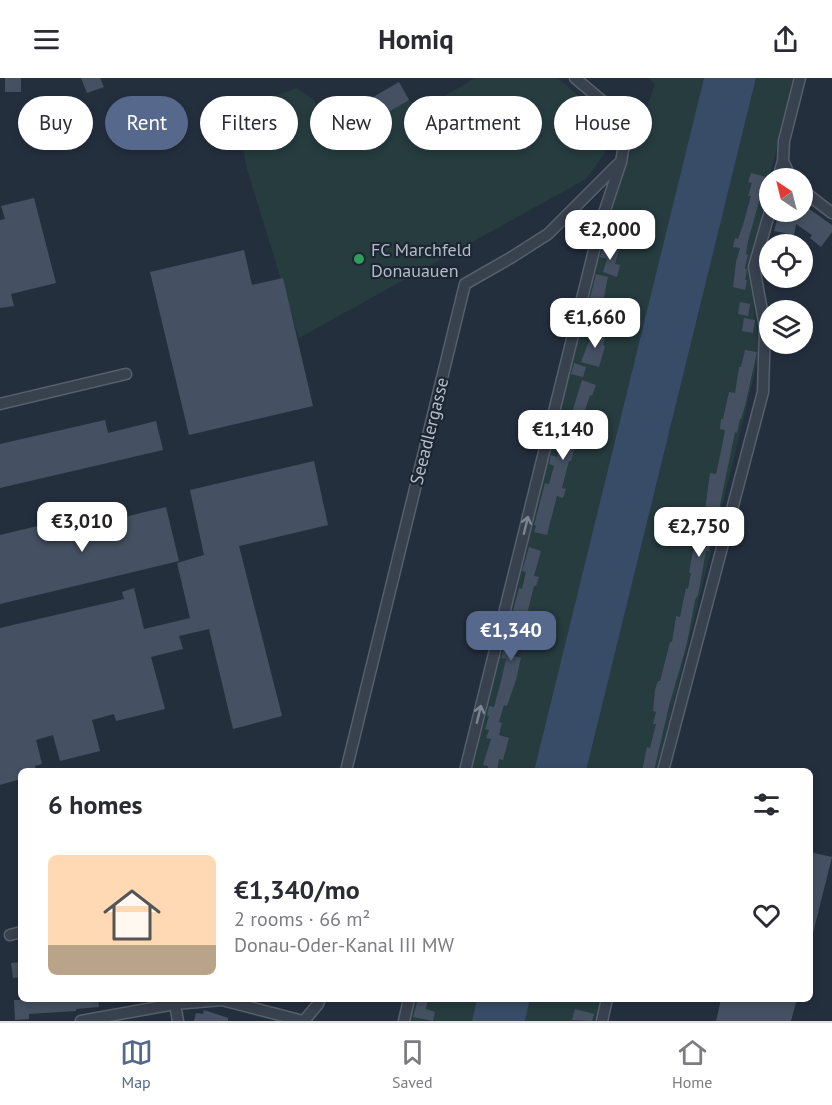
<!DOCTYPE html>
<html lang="en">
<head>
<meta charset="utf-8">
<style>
	body { margin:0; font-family:"PT Sans",sans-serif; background:#f2f2f3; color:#2b2b33; height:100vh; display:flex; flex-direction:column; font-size:22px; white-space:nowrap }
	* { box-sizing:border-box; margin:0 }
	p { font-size:20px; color:#7c7c81 }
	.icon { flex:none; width:33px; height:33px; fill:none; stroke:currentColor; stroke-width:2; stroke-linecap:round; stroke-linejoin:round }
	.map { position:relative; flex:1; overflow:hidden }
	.drawer { position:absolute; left:18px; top:690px; width:795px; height:234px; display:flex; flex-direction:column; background:#fff; border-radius:9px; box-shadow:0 3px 9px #0003 }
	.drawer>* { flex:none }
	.banner { position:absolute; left:18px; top:18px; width:796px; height:54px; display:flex; gap:12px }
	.needle { width:39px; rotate:325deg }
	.tools { position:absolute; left:759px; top:90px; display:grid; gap:12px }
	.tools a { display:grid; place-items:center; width:54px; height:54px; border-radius:50%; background:#fff; box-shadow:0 3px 9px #0003; font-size:30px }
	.price { position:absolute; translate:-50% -51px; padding:0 14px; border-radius:12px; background:#fff; color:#222; font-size:20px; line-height:39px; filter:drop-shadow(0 2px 3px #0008) }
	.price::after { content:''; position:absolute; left:50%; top:36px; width:18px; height:14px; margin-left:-9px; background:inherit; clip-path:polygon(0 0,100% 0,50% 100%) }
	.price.on { background:#56698c; color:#fff }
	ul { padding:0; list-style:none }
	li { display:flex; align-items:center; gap:18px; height:150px; padding:0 30px }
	li span { display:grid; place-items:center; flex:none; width:168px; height:120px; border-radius:9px; color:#555 }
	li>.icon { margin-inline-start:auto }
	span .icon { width:72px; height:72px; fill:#fffc; stroke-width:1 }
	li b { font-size:26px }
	h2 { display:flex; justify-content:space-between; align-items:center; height:72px; padding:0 30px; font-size:26px }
	.tag { padding:0 21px; border-radius:27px; background:#fff; box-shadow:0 3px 9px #0003; font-size:21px; line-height:54px }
	.tag.on { background:#56698c; color:#fff }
	header { display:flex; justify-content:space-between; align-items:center; height:78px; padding:0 30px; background:#fff; font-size:27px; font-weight:800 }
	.dock { display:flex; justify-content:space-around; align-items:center; height:84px; border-top:2px solid #e1e1e2; background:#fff; font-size:16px; color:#7c7c81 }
	.dock a { display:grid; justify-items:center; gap:3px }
	.dock .on { color:#56698c }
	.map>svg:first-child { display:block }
	.green { fill:#263c3f }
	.water { fill:#394c67 }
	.building { fill:#455162 }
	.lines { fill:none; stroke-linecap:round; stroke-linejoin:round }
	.minor-casing { stroke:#565f6c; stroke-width:13 }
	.minor { stroke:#38414e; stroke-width:10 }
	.oneway { stroke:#7c8592 }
	.leisure-dot { fill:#2e9e5b; stroke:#1d2633; stroke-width:2 }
	.labels { text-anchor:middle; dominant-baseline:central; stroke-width:4.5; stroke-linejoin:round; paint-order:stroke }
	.poi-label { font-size:18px; fill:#b4bcc9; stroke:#1d2633; text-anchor:start }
	.street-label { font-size:18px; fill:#b4bcc9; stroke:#1d2633 }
</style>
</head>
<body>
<header><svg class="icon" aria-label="menu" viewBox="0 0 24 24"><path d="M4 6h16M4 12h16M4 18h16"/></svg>Homiq<svg class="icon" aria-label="share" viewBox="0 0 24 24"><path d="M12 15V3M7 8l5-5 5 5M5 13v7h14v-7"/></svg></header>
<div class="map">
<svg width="832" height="943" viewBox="0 0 832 943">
	<rect width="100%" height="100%" fill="#242f3e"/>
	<path class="green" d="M475,0H558L611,47C613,69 598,84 586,101L299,260L247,91L236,33L297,10L314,22L326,45L399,4L409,22L419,33Z
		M648,0H704L534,693H470L605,146L655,6Z
		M756,0H795L770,96L750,194L757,253L758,277L754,298L657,693H586Z
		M413,921H477L472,943H408Z
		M530,921H601L595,943H525Z"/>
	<path class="water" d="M704,0H756L586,693H534Z
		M477,921H530L525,943H472Z"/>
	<path class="building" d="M5,0H21V14H5Z
		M81,0H100L104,9L87,15Z
		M399,4L409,22L373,43L377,50L351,59L348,50L356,48L348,34Z
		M751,95L766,99L748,163L746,176L748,177L745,190L747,192L745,202H747L745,212L733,209L736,184L740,170L733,169L735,160L738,161L743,147L751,118H748L752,105L748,104Z
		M34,120L56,205L11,216L14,228L0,230V142L5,141L1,128Z
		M802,126L832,147V154L821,169L810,160L812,157L796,146L794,157L774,153L778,138L790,141L796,134H802Z
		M603,167L619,172L615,186L620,187L617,199L603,194L607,181L600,179Z
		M244,172L252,207L283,200L313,328L189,357L150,194Z
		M596,196L608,199L598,248L584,244Z
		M740,224L750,226L748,238L738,236Z
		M744,240L755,242L753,255L742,253Z
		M595,251L606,255L603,267L605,268L599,289L581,284L589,263L591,264Z
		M745,272L757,274L745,328L741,341H740L737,355L735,354L719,432L709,473H706L698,517L695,522L687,565L669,628L654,693H642L647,669L650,670L656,646H653L656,634L653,633L655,612L658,603H660L670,564H672L676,538L680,539L686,510L688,511L691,495H689L693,473H697L701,457L694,455L696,445L700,446L702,432H705L710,395L716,396L720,378L725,352L720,351L721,341H723L729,314L735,315L739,289H741Z
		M574,285L586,289L583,299L571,296Z
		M582,302L596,307L592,318L590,317L585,332L583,344L585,345L581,359L586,360L583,370L575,368L571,383H569L562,410L566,411L563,420L557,418L547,457L534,454L536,448L534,447L545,405L549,406L554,388L549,386L551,377L557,379L561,366L568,368L575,339L571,338Z
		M105,342L108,355L156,343L163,372L0,410V366Z
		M314,383L328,447L239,468L282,638L233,651L209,551L179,558L183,571L151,579L165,631L116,643L114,636L92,642L100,673L60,683L53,657L36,662L42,686L35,688L36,693H21V701L0,707V550L124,521L122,514L134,510L144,551L190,540L177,485L204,477L190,412Z
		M166,429L179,483L0,526V457L75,439L78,450Z
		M529,469L541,473L534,498L539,499L536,508H534L523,552L527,553L524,564L518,562L514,578L521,580L516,602L507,628L504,627L499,644L502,645L499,657L509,660L503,682L499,681L497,693H487L488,688L483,687L491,661L486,660L489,652L485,651L489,638L487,637L489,628L494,629L501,603L506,581L502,580L503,570L519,510L522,511L526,494L522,493Z
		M810,774L832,779L813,855H810Z
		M21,884V899L13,900L11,885Z
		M98,921L99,929L76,931V933L29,936V941L15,942L14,922Z
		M418,921H428L426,931L435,934L433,943L413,939Z
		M721,921H797L791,943H716Z
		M575,931L594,936L592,943L572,942Z
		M204,932L228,940V943H194L196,935L203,936Z"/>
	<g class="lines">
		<defs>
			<path id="minor" d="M783,83L791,100
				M778,100L783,83L784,63L800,0
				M802,112L832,135
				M0,326L126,296
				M346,693L465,206L512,179L548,156L618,86
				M465,693L601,144L621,84L627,50L619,37L575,0
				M663,693L763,314L765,249L754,189L770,133
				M10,857L21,854
				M175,926L178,943
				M81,943L175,926L222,922L303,943
				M304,943L318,926L320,921
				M404,943L409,921
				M602,943L607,921"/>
		</defs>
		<use href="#minor" class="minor-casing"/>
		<use href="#minor" class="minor"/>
	</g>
	<defs><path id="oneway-shaft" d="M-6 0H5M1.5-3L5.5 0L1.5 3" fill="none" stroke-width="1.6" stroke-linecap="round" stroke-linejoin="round" transform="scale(1.5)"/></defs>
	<g class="oneway">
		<use href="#oneway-shaft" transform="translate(526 447) rotate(-76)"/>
		<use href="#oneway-shaft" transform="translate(479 636) rotate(-76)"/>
	</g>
	<circle class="leisure-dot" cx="359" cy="181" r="6"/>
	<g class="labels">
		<g class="poi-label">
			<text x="371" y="171">FC Marchfeld<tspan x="371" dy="21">Donauauen</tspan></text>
		</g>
		<g class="street-label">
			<text transform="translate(429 353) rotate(-76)">Seeadlergasse</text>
		</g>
	</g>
</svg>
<div class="tools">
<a><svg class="needle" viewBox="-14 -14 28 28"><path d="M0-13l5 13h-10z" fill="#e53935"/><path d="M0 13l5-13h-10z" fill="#7c7c81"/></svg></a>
<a><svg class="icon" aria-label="locate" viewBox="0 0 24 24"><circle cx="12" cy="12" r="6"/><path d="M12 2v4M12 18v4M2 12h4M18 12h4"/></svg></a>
<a><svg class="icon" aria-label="layers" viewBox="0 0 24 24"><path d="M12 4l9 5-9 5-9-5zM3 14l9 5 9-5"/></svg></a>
</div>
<b class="price" style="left:610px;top:183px">€2,000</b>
<b class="price" style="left:595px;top:271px">€1,660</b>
<b class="price" style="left:563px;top:383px">€1,140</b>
<b class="price" style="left:82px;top:475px">€3,010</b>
<b class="price" style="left:699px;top:480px">€2,750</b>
<b class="price on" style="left:511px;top:584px">€1,340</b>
<div class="banner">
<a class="tag">Buy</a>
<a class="tag on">Rent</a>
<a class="tag">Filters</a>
<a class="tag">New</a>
<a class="tag">Apartment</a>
<a class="tag">House</a>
</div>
<section class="drawer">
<h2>6 homes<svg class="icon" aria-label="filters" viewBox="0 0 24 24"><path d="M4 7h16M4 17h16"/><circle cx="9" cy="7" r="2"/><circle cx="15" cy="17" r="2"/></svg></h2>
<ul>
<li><span style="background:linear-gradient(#ffd9b3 75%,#b9a48a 0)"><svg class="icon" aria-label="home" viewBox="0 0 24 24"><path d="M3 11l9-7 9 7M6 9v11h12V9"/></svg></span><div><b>€1,340/mo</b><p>2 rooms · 66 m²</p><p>Donau-Oder-Kanal III MW</p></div><svg class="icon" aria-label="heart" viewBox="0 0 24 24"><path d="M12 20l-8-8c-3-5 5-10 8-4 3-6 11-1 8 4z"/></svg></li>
</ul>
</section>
</div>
<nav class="dock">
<a class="on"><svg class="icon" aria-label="map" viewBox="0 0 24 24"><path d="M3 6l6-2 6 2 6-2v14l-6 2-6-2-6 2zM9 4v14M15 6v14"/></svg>Map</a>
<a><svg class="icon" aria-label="saved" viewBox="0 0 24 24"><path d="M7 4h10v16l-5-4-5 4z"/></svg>Saved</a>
<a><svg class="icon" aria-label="home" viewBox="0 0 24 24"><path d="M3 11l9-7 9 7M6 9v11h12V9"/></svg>Home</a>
</nav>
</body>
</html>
